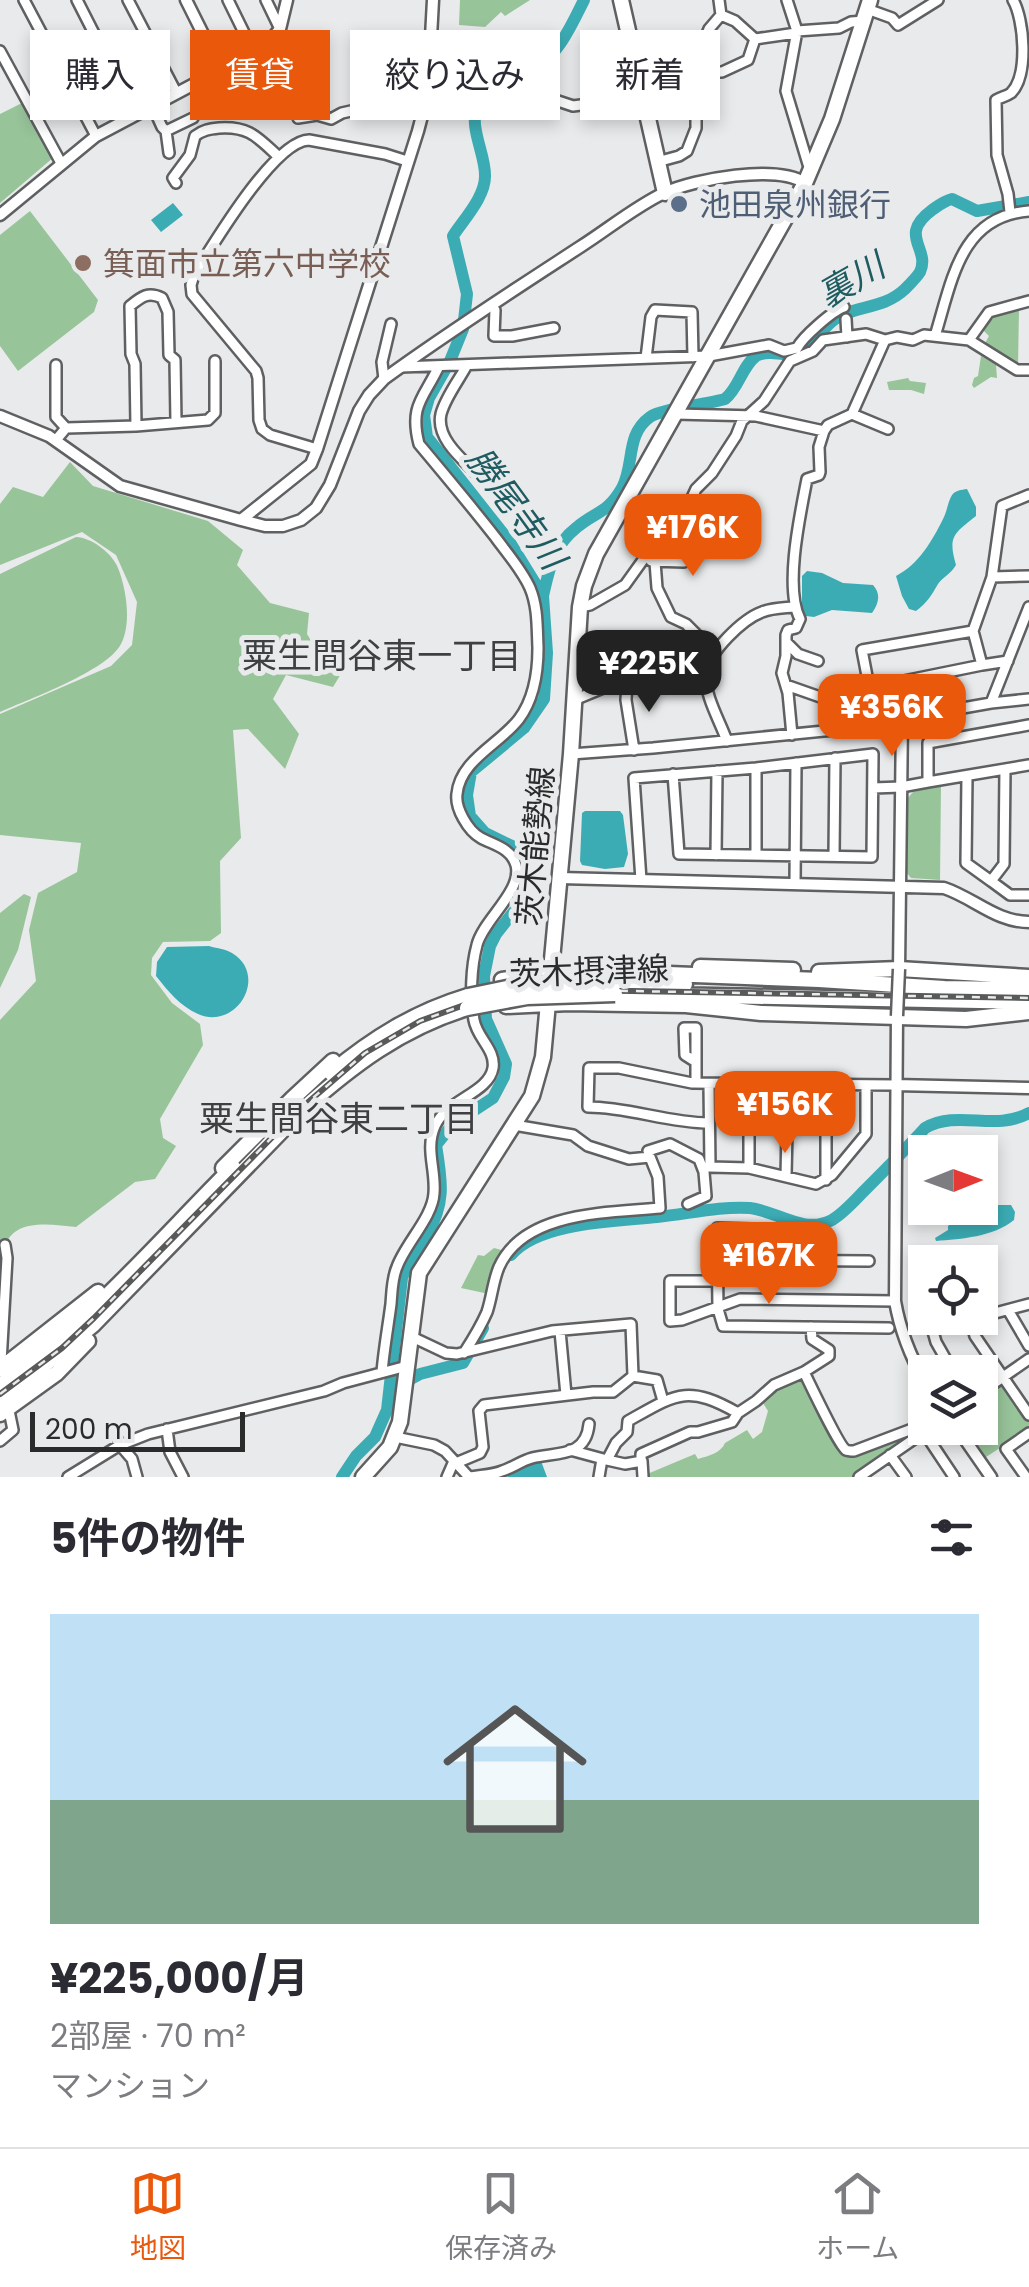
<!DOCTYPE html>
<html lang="ja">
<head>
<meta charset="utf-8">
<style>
	body { margin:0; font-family:Poppins,"Noto Sans JP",sans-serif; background:#f2f2f3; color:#2b2b33; height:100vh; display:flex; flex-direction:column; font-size:38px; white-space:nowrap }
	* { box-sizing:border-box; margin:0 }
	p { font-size:32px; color:#7c7c81 }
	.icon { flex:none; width:55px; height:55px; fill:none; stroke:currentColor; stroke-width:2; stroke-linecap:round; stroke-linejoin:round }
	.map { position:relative; height:1477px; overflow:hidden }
	.details { display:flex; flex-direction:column; background:#fff; flex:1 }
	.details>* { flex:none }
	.guide { position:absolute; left:30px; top:30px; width:970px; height:90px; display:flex; gap:20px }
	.needle { width:65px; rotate:89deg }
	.fabs { position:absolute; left:908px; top:1135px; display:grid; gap:20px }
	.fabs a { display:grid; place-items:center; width:90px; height:90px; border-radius:0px; background:#fff; box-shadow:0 5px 15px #0003; font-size:50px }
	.scale { position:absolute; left:30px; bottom:25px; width:215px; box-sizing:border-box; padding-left:10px; border:5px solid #2a2b2b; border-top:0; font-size:28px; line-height:35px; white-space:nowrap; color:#2a2b2b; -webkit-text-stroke:8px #e9eaeb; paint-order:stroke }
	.price { position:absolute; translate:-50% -85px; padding:0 22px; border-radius:20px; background:#ea580c; color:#fff; font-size:32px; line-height:65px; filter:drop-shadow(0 2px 5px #0008) }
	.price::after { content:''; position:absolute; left:50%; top:60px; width:30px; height:22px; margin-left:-15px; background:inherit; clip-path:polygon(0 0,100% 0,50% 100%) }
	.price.active { background:#222; color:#fff }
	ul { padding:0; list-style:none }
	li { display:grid; align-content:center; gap:20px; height:530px; padding:0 50px }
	li span { display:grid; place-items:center; height:310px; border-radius:0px; color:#555 }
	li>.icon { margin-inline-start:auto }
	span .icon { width:180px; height:180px; fill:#fffc; stroke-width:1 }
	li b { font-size:42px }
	h2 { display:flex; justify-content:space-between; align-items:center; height:120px; padding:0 50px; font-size:42px }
	.tag { padding:0 35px; border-radius:0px; background:#fff; box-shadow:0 5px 15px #0003; font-size:35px; line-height:90px }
	.tag.active { background:#ea580c; color:#fff }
	.tabs { display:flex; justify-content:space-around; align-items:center; height:140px; border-top:2px solid #e1e1e2; background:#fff; font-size:28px; color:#7c7c81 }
	.tabs a { display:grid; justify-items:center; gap:5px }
	.tabs .active { color:#ea580c }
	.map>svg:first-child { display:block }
	.green { fill:#98c49a }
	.water { fill:#3cacb4 }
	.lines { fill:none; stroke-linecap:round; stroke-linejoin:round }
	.river { stroke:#3cacb4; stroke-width:12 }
	.minor-casing { stroke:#5f6062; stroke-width:14 }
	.tertiary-casing { stroke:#5f6062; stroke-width:15 }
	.primary-casing { stroke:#5f6062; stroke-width:19 }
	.minor { stroke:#fff; stroke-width:9 }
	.tertiary { stroke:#fff; stroke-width:10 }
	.primary { stroke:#fff; stroke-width:14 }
	.rail-casing { stroke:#585959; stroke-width:6 }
	.rail { stroke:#e9eaeb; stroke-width:2.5; stroke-dasharray:8; stroke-linecap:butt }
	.tertiary-bridge-casing { stroke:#5f6062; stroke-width:15; stroke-linecap:butt }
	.primary-bridge-casing { stroke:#5f6062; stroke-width:19; stroke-linecap:butt }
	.tertiary-bridge { stroke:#fff; stroke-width:10 }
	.primary-bridge { stroke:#fff; stroke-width:14 }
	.service-dot { fill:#5c6f8a; stroke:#e9eaeb; stroke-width:4 }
	.education-dot { fill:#8d6e63; stroke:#e9eaeb; stroke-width:4 }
	.labels { text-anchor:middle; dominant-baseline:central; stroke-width:10; stroke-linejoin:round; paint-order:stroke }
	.service-label { font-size:32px; fill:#4e5e75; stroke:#e9eaeb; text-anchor:start }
	.education-label { font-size:32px; fill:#785e54; stroke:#e9eaeb; text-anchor:start }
	.street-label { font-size:32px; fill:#2a2b2b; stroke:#e9eaeb }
	.water-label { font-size:35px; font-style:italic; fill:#1f5c61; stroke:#e9eaeb }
	.neighbourhood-label { font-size:35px; fill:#3f4042; stroke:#e9eaeb }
</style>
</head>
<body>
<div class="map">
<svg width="1029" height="1477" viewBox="0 0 1029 1477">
	<rect width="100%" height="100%" fill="#e9eaeb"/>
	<path class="green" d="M460,0H530L505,16L501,12L485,27L459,25Z
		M24,102L54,157L0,203V114Z
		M30,211L98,300L94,312L18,371L0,346V235Z
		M1016,307L1019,309L1018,366L984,345L989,336L982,329L992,315Z
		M981,356L996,365L997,378L991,377L974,388L972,385L974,378L978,376Z
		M908,378L910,381L926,383L924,394L911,390H889L887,382Z
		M70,462L93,486L208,521L243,550L237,565L270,603L309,613L307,634L319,654L347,638L353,654L333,687L286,675L273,699L299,734L285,769L248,729L233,730L241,838L220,861L221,933L210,941L163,942L152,958L151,975L172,1003L200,1024L203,1045L160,1119L163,1138L176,1146L155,1179L135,1182L76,1227C49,1224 6,1217 4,1255L0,1254V1020L36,981L29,930L38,893L77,872L81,843L0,835V714L111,666L132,645L137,602L116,555L82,532L0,565V504L13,487L43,497Z
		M76,537C91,537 113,554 118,568C126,588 132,623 121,644C107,671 29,699 0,712V574Z
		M941,785L940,880L911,878L906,872L907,799L913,792Z
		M24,894L31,897L18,950L0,988V913Z
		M494,1248L505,1251L489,1294L461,1288L478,1255L484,1256Z
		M802,1377L844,1453L853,1455L918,1431L854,1477H640L695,1454L698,1459C708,1456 721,1453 725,1443L747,1430L753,1439L762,1432L768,1411L761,1400L774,1387Z
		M998,1384L1004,1385L1029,1421V1429L986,1457L966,1428H980V1396Z"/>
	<path class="water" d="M173,203L183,215L161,232L151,220Z
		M967,489L976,507V516C953,534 948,537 956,565C951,574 943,577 938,584C931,596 927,603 916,611L909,609L902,596L896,576C919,564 932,541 943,519C947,512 948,501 952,495C956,490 961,490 967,489Z
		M807,571L822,573L843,583L873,585C881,594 879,603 872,613L832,610L814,617L806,616L802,607V576Z
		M585,811H620L623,815L628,854L624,867L605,869L582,865L580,861L582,813Z
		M209,946C215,948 226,949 232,953C269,975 237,1031 198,1014C180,1006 168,991 156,976L157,962L167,947Z
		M980,1205H1011L1015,1212L1014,1220C993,1237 961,1239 936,1241L935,1238L948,1230V1226L965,1208H980Z
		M541,1461L547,1477H508L507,1475Z"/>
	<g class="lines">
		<path class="river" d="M543,596C549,570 553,546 576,528C596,511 607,514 622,488C635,464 625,435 650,417C661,409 708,404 725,399C739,388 742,366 756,356C769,348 787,359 801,351C814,344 822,328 835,319C855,305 883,310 905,289C909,285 917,277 920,272C931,248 897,236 932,210C939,205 944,201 952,199L977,211L1029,202
			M511,1255C538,1222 618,1221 657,1217C688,1214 719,1206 750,1208C777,1211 804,1235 832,1220C844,1213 856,1199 866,1189C886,1169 906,1149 925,1128C959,1109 994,1132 1029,1113
			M398,1386L420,1374L463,1363L483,1328
			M342,1477L356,1456L375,1437L387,1410L402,1278C407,1262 417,1251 426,1237C446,1203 442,1182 436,1145L452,1125L493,1098L504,1077L506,1064L486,1019L484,976L490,946L496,934L515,910L523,887L525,858L516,848L485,833L470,816L467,795L471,772L524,728L544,699L547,653L543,596L509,541L427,437L424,415L429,398L450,361L463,329L467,294L453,236C464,219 486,196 485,175C485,153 469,128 477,106C486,83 517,81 535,69C560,52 571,26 584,0"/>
		<defs>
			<path id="minor" d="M24,0L96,136
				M77,0L135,114
				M128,0L176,92
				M228,0L254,53
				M266,0L280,29
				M719,0L721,15L735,21L755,39
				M787,0L797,31L786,91L808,164L812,168
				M867,9L892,18L898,25L938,0
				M797,31L839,28L851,22L864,21
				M0,51L61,163
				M704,72H722L748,60L755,39L796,33
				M558,101L573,106L643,97
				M152,105L162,127L166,131L169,153
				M298,118L317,115L331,119L342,113L364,108L386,91L429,70
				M166,131L193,118
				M657,162L679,156L687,151L696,128V103L705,66L706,57L702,45L709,29L721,15
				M176,183L173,178L190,155L195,136C203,130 209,129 219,128C250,126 258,138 279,157
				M1010,212L1008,194L997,155L996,100C1001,97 1007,96 1011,93C1029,75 1024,19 1013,0
				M495,310L494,336H512L554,328
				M846,319L847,337
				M935,336C952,281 960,216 1029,211
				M969,340L989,312L1029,301
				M646,358L651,317L655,310L692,312L693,357
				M56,365V417L66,428L56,440
				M467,365C459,380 445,398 441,414C435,440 467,463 482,479
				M401,367L709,356L769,345L784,351L797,348C803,337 832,311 844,307
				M384,379L382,362L391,324
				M676,414L756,416L824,431L828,425L852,414L888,429
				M852,414L885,340
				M136,426L135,364L131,354L130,306C141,297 148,291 162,298L168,312L169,355L175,360L176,422
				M66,428L136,426L208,420L215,413V361
				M317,449L270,435L262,429L259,420L258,378L256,371L192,294L191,285L194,275C213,245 274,141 309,140L385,154L407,161
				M651,561L684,562C684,546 689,531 697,518
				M655,562L657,588L671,617L686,624L702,640L707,662
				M992,577L1002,506L1029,495
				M580,607L590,605L625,585L663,532L684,515L696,489L712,473L736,436L742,421L764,401L790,361L813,351L823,340L866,334L885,340L897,337L913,340L924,335L969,340L1017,370H1029
				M973,631L982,665L1008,661
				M786,642L798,654L818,661
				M627,681L626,700L634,750
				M786,685L823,698
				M869,688L982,665
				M574,700L620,681L642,685L707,669
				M991,703L1029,607
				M876,723L862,650L973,631L992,577L1029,576
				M1029,725L928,743V782L1029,765
				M792,735L788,693L782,673L786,656V635L788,630L796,628L800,619C784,588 800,515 807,479L819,475L820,472L819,447L824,431
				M727,741C720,721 704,695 706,674C708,652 743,619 762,612C772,608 783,608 793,607
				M571,754L653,748L844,729L991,703L1029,699
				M756,768V855
				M967,776L966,863L991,881L1004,864L1005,769
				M873,788L901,787L928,782
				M716,855L717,771
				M834,856L835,758
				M641,880L634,778L756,768L873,754L872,857L679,854L673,774
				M991,881L1010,895H1029
				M795,883L796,763
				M696,1083V1062L685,1055L684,1028H696V1062
				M709,1084L710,1167L749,1168L816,1184L832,1175L866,1134V1085
				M709,1123C668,1123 629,1107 588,1107L589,1068H619L692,1083L895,1085
				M648,1151L670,1144L699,1159L704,1172L706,1196L688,1204
				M749,1168V1085
				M786,1176L788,1085
				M826,1180V1085
				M718,1260L869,1261
				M779,1260V1242L752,1229L717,1228L718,1309L723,1326L889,1328
				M718,1281H670V1321L682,1320L740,1299L895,1301
				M1008,1310L1029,1346
				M980,1317L1029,1304
				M970,1319L975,1336L1029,1415
				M560,1331L566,1395
				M410,1336L446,1353L457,1354L552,1331L631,1324L633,1376
				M464,1353C473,1339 481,1326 487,1312C492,1297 493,1281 499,1267C524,1211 608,1213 660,1208L658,1177L650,1157L629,1159L588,1146L573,1135L514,1125
				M1,1362L7,1258L5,1245
				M382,1372C384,1349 388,1327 391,1304C392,1292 392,1278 397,1267C405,1244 433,1217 434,1193C436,1169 425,1149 435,1126C446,1100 489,1093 493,1068C496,1050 477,1038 474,1020C470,997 471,967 477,945C483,920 523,891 516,865C511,848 494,845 481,838C468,831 455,808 457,794C460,760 500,744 519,719C534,699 538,673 538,648C537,627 538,607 530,588C522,570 507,553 496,538C471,506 445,475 419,444C409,405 424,398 439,366
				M804,1372C810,1384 839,1446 846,1450C848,1451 851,1451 854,1451L920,1426L954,1477
				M953,1372L936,1342L932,1328L977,1318
				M980,1393L1029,1359
				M167,1429L170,1452L183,1477
				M395,1437L434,1445L445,1451L469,1477
				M0,1441L13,1430L8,1406
				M120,1445L132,1459L137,1477
				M570,1450L607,1460L616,1443L627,1432L628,1421C676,1394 687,1384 738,1413
				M890,1455L906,1477
				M607,1460L625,1464L642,1461L643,1477
				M641,1461V1454L690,1432H698L732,1422L738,1413L756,1401L774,1385L804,1372L829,1356V1350L812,1339L811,1327
				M456,1463L480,1453L483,1447L479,1411L484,1405L593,1392H613L633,1376L657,1380L663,1401
				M68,1477L120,1445L148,1434L324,1391L343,1383L407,1366
				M447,1477L454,1461
				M470,1477C480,1475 493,1475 502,1471C512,1468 521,1461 532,1458C556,1452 586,1458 589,1424
				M599,1477L602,1459
				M859,1477L930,1428
				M1026,1477L1006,1449L1029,1433"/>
			<path id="tertiary" d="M186,0L221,70
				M0,215L96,136L264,47L280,29L287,0
				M0,416L49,436L120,486L241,520L265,526H283L301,520L316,508L330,485L359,411L369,395L384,379C447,333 514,290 580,247C607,230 636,206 664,193C695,179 776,164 805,183
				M241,520L311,464L317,449L418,131L428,93L433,0
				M560,878L944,888C974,898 996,922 1029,922
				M899,969L902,719
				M897,1016L895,1301C900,1330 910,1356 925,1382
				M895,1085L1029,1088
				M957,1428L991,1477"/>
			<path id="primary" d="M621,0L665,193
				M700,967L793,970
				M819,972L899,969L1029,977
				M502,980L542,974L593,971L819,980L944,988
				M615,983L685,984
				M936,988L1029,989
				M615,994L1029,1002
				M506,1006L569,1003L686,1005L761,1013L966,1019L1029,1012
				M331,1073C373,1038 415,1012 468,996
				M223,1168L292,1099L333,1061
				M0,1369L98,1292
				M0,1385C88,1325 158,1242 233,1167
				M0,1399L27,1379L93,1325L301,1111C353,1065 400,1029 467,1008
				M0,1414L57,1373L88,1341
				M363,1477L390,1447L400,1422L419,1273L532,1096L543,1057L571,754L580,607L584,586L596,554L805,183L832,119L870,0"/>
		</defs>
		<use href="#minor" class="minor-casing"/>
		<use href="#tertiary" class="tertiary-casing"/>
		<use href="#primary" class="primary-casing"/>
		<use href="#minor" class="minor"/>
		<use href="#tertiary" class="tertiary"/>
		<use href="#primary" class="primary"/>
		<defs>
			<path id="rail" d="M0,1394L62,1348L94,1318L299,1110L365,1053L420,1021L467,1004L518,994L572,990L1029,998"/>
		</defs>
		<use href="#rail" class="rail-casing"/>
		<use href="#rail" class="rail"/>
		<defs>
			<path id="tertiary-bridge" d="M897,1016L899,969"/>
			<path id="primary-bridge" d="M468,996L522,985L615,983
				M467,1008L527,997L615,994"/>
		</defs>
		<use href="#tertiary-bridge" class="tertiary-bridge-casing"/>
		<use href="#primary-bridge" class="primary-bridge-casing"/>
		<use href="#tertiary-bridge" class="tertiary-bridge"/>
		<use href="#primary-bridge" class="primary-bridge"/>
	</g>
	<circle class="service-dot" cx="679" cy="204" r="10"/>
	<circle class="education-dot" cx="83" cy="263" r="10"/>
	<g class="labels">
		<g class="service-label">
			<text x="699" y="204">池田泉州銀行</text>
		</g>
		<g class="education-label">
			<text x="103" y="263">箕面市立第六中学校</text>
		</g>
		<g class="street-label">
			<text transform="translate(535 846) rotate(-85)">茨木能勢線</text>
			<text transform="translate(589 971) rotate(-2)">茨木摂津線</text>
		</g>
		<g class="water-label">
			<text transform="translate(851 280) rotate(-30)">裏川</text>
			<text transform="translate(516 508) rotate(54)">勝尾寺川</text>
		</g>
		<g class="neighbourhood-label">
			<text x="382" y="655">粟生間谷東一丁目</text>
			<text x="339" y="1118">粟生間谷東二丁目</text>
		</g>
	</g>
</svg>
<div class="fabs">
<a><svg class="needle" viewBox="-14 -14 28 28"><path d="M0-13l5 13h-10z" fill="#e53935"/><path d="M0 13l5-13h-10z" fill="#7c7c81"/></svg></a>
<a><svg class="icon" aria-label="locate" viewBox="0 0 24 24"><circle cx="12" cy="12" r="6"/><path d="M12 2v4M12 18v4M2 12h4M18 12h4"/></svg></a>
<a><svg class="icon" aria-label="layers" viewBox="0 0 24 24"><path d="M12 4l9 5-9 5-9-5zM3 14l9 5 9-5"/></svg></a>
</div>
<div class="scale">200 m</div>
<b class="price" style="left:693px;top:579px">¥176K</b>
<b class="price active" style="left:649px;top:715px">¥225K</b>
<b class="price" style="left:892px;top:759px">¥356K</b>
<b class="price" style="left:785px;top:1156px">¥156K</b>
<b class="price" style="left:769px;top:1307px">¥167K</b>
<div class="guide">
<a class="tag">購入</a>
<a class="tag active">賃貸</a>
<a class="tag">絞り込み</a>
<a class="tag">新着</a>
</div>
</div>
<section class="details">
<h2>5件の物件<svg class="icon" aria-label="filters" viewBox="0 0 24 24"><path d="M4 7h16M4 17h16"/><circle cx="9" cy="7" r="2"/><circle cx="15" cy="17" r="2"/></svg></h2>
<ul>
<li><span style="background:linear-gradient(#bfe0f5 60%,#7fa58c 0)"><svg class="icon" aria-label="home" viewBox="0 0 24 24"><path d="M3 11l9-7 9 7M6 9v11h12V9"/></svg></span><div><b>¥225,000/月</b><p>2部屋 · 70 m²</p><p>マンション</p></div></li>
</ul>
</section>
<nav class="tabs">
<a class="active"><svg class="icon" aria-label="map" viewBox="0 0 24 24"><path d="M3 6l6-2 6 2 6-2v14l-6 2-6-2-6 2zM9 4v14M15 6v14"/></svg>地図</a>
<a><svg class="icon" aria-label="saved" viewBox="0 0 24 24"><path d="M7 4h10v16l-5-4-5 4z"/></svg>保存済み</a>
<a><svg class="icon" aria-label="home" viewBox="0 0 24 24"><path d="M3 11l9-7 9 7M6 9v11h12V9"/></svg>ホーム</a>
</nav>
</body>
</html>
